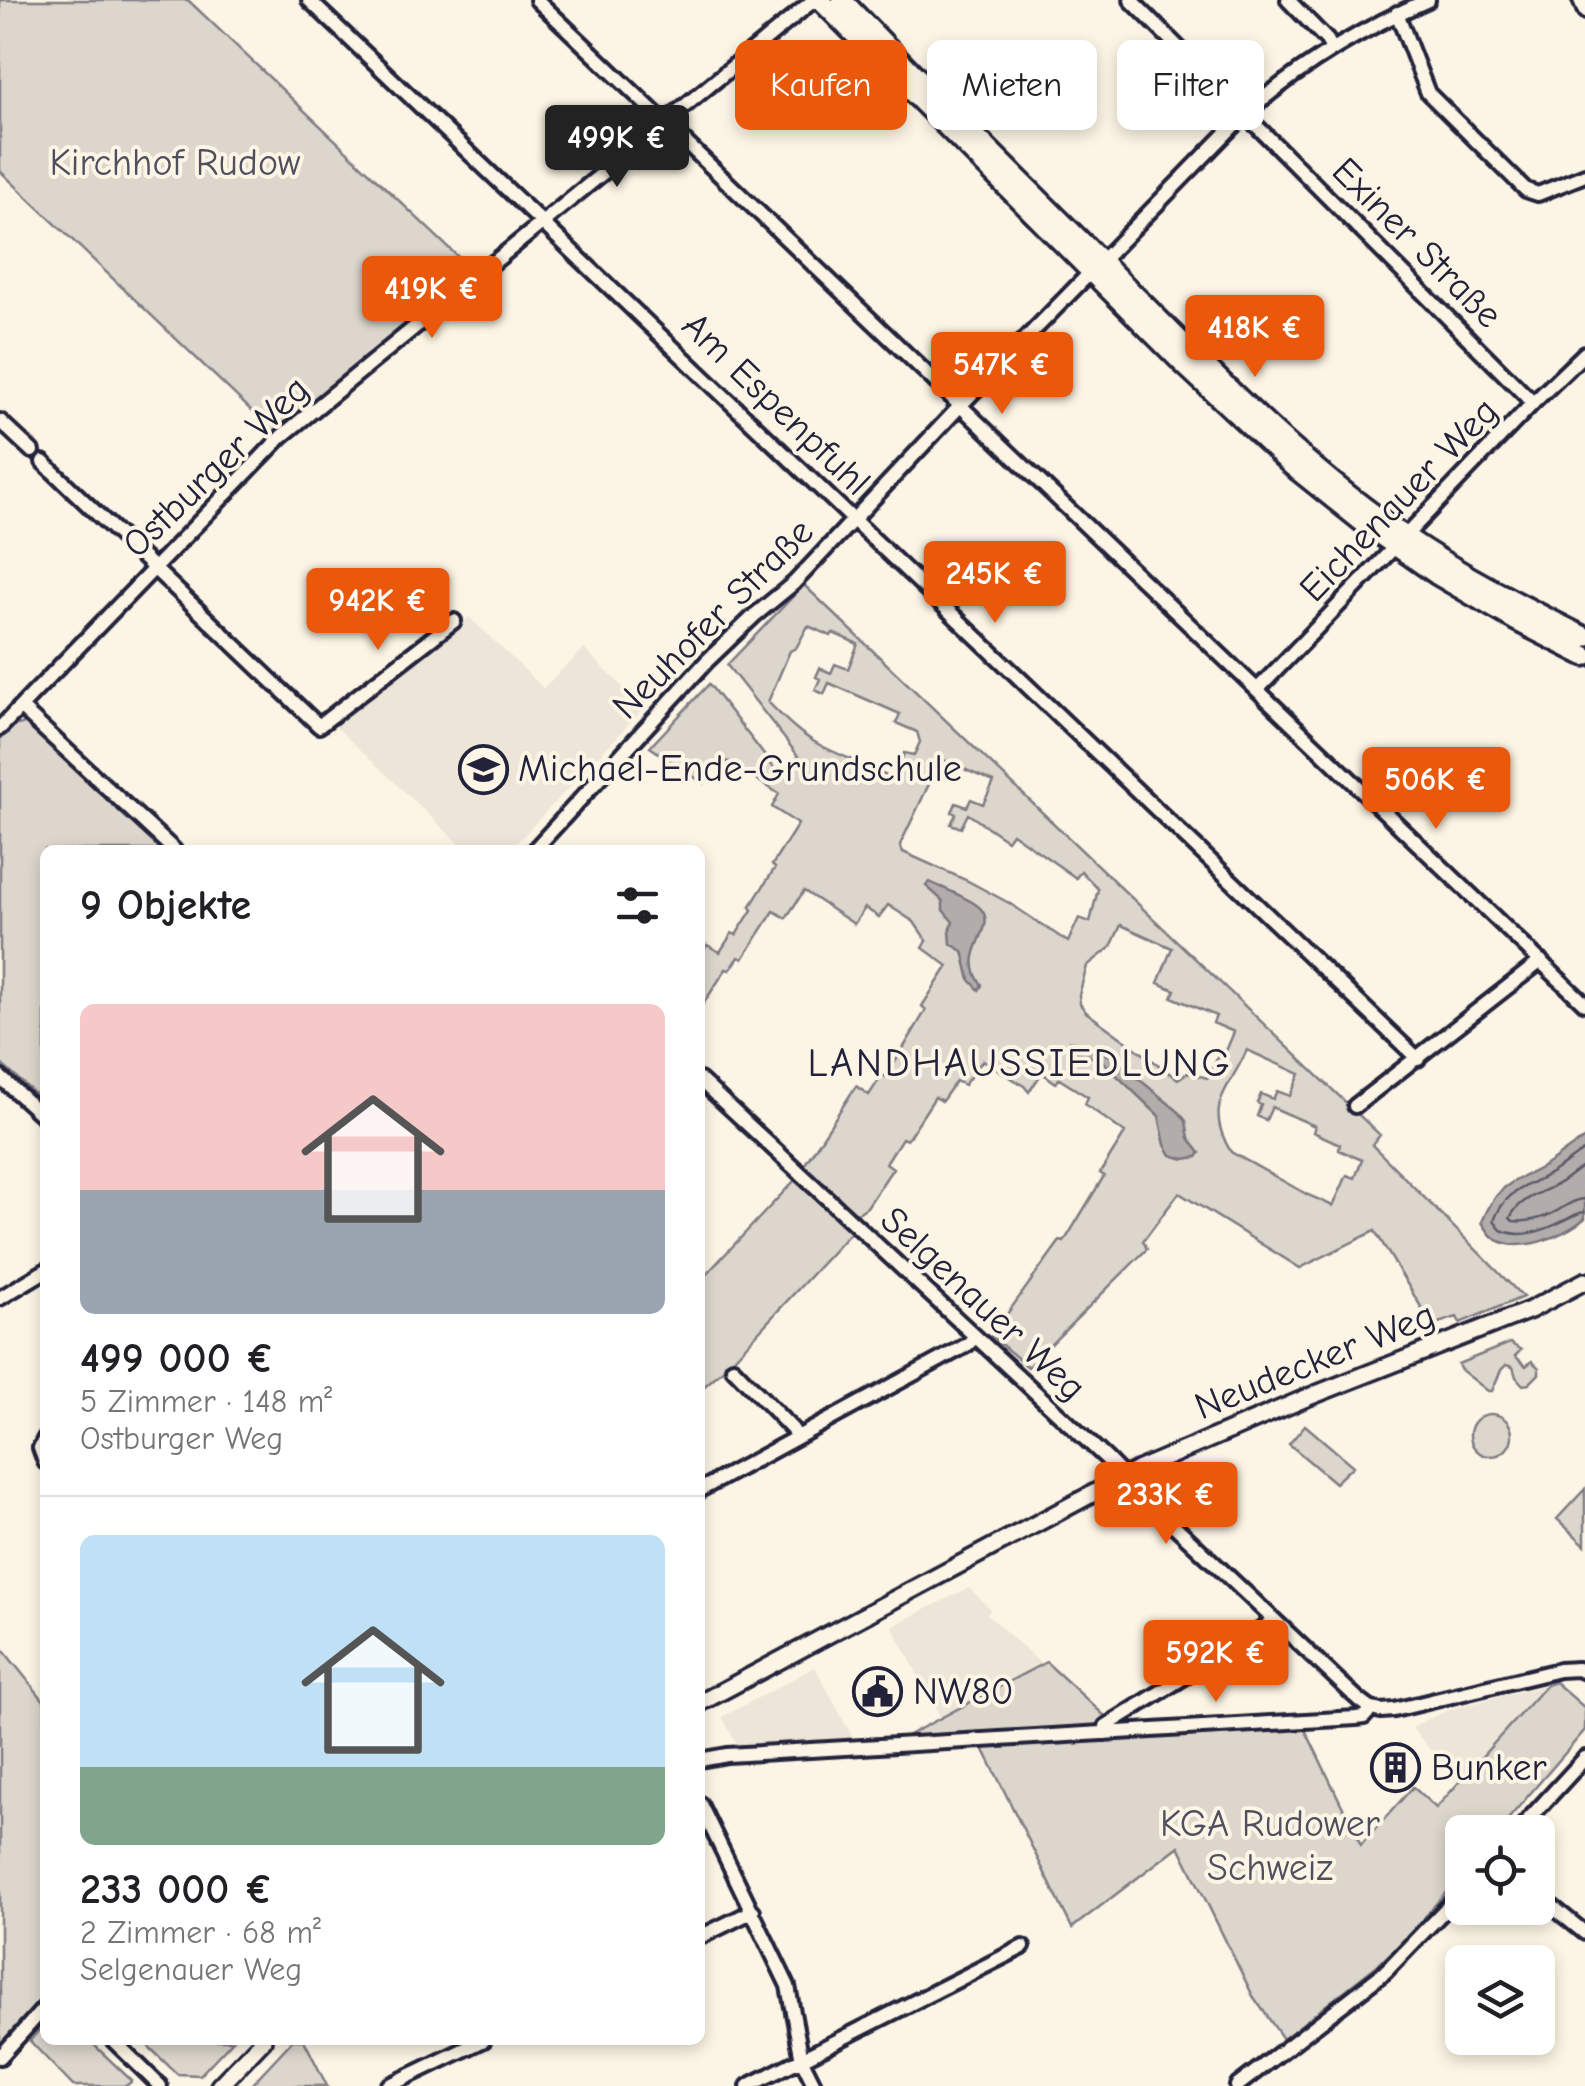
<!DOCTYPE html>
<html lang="de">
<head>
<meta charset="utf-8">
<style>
	body { margin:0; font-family:"Comic Neue",sans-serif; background:#f6f6f6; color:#202124; height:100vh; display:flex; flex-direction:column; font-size:38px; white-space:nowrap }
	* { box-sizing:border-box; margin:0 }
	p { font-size:32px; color:#757577 }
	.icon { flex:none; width:55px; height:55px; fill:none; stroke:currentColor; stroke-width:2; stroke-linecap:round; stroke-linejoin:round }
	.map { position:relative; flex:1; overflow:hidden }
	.side { position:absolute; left:40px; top:845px; width:665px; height:1200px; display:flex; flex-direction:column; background:#fff; border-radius:15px; box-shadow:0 5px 15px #0003 }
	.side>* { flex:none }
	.top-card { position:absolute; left:735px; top:40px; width:700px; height:90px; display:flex; gap:20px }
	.fabs { position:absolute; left:1445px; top:1815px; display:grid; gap:20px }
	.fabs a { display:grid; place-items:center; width:110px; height:110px; border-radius:15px; background:#fff; box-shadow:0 5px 15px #0003; font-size:50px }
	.price { position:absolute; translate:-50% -85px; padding:0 22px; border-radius:10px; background:#ea580c; color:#fff; font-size:32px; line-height:65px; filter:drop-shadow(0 2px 5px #0008) }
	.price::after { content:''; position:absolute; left:50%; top:60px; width:30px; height:22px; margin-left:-15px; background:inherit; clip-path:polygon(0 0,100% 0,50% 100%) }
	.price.current { background:#222; color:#fff }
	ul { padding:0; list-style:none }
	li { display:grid; align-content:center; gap:20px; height:530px; padding:0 40px }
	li+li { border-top:2px solid #e0e0e0 }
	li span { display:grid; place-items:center; height:310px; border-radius:15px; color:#555 }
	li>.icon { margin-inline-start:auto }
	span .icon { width:180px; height:180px; fill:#fffc; stroke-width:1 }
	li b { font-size:42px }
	h2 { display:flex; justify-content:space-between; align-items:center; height:120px; padding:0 40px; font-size:42px }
	.tag { padding:0 35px; border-radius:15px; background:#fff; box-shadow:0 5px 15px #0003; font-size:35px; line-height:90px }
	.tag.current { background:#ea580c; color:#fff }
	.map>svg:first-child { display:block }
	.built { fill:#ece5d8 }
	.green { fill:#dcd6cc; stroke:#7f7c84; stroke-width:2.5; fill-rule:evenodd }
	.water { fill:#b2adab; stroke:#78757e; stroke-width:2.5 }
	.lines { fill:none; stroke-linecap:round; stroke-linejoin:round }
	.shore { stroke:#5c5a68; stroke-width:2.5 }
	.minor-casing { stroke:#22223b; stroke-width:20 }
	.tertiary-casing { stroke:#22223b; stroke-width:22 }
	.secondary-casing { stroke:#22223b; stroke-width:25 }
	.minor { stroke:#fcf5e5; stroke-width:12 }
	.tertiary { stroke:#fcf5e5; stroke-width:15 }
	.secondary { stroke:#fcf5e5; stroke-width:18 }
	.labels { text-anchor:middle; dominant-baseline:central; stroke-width:8; stroke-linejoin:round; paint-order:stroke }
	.park-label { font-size:38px; fill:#504f5f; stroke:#fcf5e5 }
	.street-label { font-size:38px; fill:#22223b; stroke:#fcf5e5 }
	.poi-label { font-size:38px; fill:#22223b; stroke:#fcf5e5; text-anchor:start }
	.neighbourhood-label { font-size:40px; letter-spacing:2.5px; fill:#22223b; stroke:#fcf5e5 }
</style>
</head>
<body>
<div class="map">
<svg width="1585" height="2086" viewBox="0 0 1585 2086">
	<rect width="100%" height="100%" fill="#fcf5e5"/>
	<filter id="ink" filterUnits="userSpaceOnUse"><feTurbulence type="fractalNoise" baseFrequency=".01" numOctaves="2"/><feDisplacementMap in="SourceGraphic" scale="20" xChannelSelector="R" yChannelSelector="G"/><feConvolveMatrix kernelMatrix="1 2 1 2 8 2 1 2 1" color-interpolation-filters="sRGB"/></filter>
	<g filter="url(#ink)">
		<path class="built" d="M469,617L543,688L584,649L644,708L510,850H466L335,726Z
			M969,1588L991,1610L987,1614L1041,1664L941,1718L892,1626Z
			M815,1667L855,1742L740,1750L722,1717Z
			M1546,1685L1458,1783L1412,1728L1428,1719L1457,1707Z"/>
		<path class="green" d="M0,0H188L474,272L276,434L0,171Z
			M804,585L1380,1135L1372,1145L1523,1297L1460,1323L1457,1317L1432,1325L1375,1231L1300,1268L1179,1193L1143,1241L1147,1249L1028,1367L991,1336L1060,1241L1064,1242L1104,1176L1100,1173L1125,1133L1085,1104L1088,1097L1059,1079L1056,1083L1042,1073L1029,1092L1024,1086L983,1060L964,1085L956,1081L942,1101L935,1097L907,1140L902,1138L886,1163L893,1168L867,1207L855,1215L803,1167L856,1086L869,1095L882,1075L886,1077L926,1010L922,1006L948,966L923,948L927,941L914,922L888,905L879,917L865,908L854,924L804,891L786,918L774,911L743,959L739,957L730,970L726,969L700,1009V955L707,945L720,952L732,933L736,935L752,910L750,907L775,868L772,865L798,824L772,807L779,794L730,762L717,761L703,783L650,747L709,684L778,773L799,757L727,665ZM808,626L831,636L833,633L858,644L848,669L835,664L831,673L820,668L816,677L820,679L815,690L824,694L829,683L900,714L896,723L917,732L920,742L914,755L904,753L893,780C869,764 843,758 818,744C798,733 784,718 768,702L790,651L796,648ZM941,759L994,782L983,804L971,799L967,807L956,803L952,812L956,814L951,824L961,828L968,814L1007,840L1012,833L1076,878L1081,871L1098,889L1090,922L1079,918L1068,942L1009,903L968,881L903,852L900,845ZM1121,925L1172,948L1158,983L1175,990L1172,997L1216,1016L1213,1023L1234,1032L1226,1051L1221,1050L1208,1078L1187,1073L1178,1079L1086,1012L1080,1004L1079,995L1087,966L1111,947ZM1247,1050L1300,1074L1290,1096L1277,1091L1273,1099L1261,1094L1257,1103L1261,1105L1257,1116L1266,1120L1272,1107L1315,1126L1313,1132L1340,1144L1339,1150L1362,1160L1355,1178L1347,1175L1333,1206L1308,1195L1231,1152C1203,1106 1228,1091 1247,1050Z
			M27,723L164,850H45V1103L0,1063V739L12,726Z
			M795,1180L851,1232L725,1368L700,1390V1281Z
			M1510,1343L1521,1350L1515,1356L1526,1366L1532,1361L1539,1368V1374L1529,1384L1523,1385L1516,1377L1513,1367L1506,1365L1501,1370L1492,1391H1488L1460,1369L1458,1364Z
			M1470 1435a21 21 0 1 1 42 0a21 21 0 1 1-42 0Z
			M1305,1425L1353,1466L1335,1483L1289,1444Z
			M1585,1489V1545L1557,1519Z
			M0,1646L45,1702V1994L0,2046Z
			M1046,1662L1107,1718L1089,1728L985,1734L984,1732H980L979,1734L901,1739Z
			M1555,1682L1585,1708V1730L1497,1832H1462V1873L1407,1938L1380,1963L1283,2039L1253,1996L1179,1846L1072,1928L982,1746L1305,1729L1361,1845L1413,1787L1436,1808L1546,1685Z
			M45,2023V2040H89L132,2081L126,2086H73L30,2041Z
			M142,2040H233L200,2075L177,2074Z
			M293,2040H304L327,2086H250Z"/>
		<path class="water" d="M930,882C942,888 974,900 981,909C999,930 956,952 982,985L979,990L970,980L963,951L951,944L950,931L953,922L943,910V901L926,886Z
			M1069,1041L1094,1048L1111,1056L1179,1112L1186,1121L1189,1138L1200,1153L1197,1157L1184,1159L1171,1155L1165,1145L1159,1116L1102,1061L1067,1048Z
			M1585,1138V1218C1565,1236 1515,1257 1492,1236C1488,1232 1485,1227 1482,1222C1501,1176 1516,1185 1552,1161C1563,1153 1573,1145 1585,1138Z"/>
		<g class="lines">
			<path class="shore" d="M1585,1150C1575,1156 1567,1163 1557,1169C1531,1187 1506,1187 1494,1221L1501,1230C1522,1239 1543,1231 1563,1221C1572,1217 1576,1213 1585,1212
				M1585,1165C1578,1169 1571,1175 1564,1180C1546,1193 1520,1196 1510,1218L1513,1221C1529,1223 1548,1217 1562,1208C1571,1203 1574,1200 1585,1199"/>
			<defs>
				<path id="minor" d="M309,0L1418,1059
					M537,0L1585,1004
					M1131,0L1533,403
					M1288,0L1327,40L1332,49
					M1580,0L1585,12
					M1397,13L1428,93L1526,190L1538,194L1585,175
					M0,421L32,451
					M43,462L319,726L454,621
					M1257,690L1533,403L1585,353
					M20,707L174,850
					M0,728L282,436L814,0
					M534,850L707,661L755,615L794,583L960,406L1245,114C1300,66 1361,29 1428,0
					M0,1077L45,1118
					M700,1080L1106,1458L1145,1498L1359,1700L1371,1709L1381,1711L1394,1710L1559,1670L1578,1669L1585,1672
					M1355,1106L1541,961
					M0,1298L45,1271
					M733,1368L792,1429L797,1437
					M45,1438L40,1448L45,1462
					M700,1490L967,1345L975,1337
					M1106,1733V1726L1265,1627L1273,1619
					M700,1760L727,1755L1356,1718L1364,1717L1371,1709
					M700,1804L788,1986L802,2060L815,2086
					M1517,1832L1585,1758
					M1538,1895L1585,1933
					M700,1937L753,1911
					M113,2040L160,2086
					M0,2057L45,2007
					M388,2086L484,2040
					M748,2086L1023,1947
					M1237,2086L1385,1972L1462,1892"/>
				<path id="tertiary" d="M700,1703L1137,1470L1306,1398L1530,1310L1585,1281
					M219,2086L263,2040"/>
				<path id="secondary" d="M820,0L1182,363L1292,466L1367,526L1437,575L1516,621L1585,656
					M842,0C924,86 1009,169 1093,253C1193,352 1289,458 1406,537C1463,576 1524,606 1585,637"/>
			</defs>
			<use href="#minor" class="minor-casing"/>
			<use href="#tertiary" class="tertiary-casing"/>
			<use href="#secondary" class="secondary-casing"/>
			<use href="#minor" class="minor"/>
			<use href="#tertiary" class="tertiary"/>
			<use href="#secondary" class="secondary"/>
		</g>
	</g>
	<defs>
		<symbol id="school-ring" viewBox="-11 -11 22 22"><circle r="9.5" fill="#fcf5e5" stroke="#22223b" stroke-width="1.5"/><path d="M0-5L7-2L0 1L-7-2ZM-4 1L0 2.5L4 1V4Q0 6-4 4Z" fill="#22223b"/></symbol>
		<symbol id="civic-ring" viewBox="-11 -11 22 22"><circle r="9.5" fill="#fcf5e5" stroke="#22223b" stroke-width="1.5"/><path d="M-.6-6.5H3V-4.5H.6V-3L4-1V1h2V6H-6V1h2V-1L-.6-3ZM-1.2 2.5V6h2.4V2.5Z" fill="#22223b"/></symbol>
		<symbol id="building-ring" viewBox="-11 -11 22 22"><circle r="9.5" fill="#fcf5e5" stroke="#22223b" stroke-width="1.5"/><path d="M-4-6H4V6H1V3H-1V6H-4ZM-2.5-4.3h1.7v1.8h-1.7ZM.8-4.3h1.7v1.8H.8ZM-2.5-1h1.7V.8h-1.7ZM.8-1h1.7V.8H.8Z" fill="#22223b"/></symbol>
	</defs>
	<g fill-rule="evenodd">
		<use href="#school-ring" x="456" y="742" width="55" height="55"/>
		<use href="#civic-ring" x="850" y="1664" width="55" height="55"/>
		<use href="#building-ring" x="1368" y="1740" width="55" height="55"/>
	</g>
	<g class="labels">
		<g class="park-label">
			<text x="175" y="163">Kirchhof Rudow</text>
			<text x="1270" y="1824">KGA Rudower<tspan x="1270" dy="44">Schweiz</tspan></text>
		</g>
		<g class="street-label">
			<text transform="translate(1417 243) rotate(45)">Exiner Straße</text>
			<text transform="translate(776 404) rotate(44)">Am Espenpfuhl</text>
			<text transform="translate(216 467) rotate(-44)">Ostburger Weg</text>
			<text transform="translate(1399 500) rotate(-46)">Eichenauer Weg</text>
			<text transform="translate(713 619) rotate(-45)">Neuhofer Straße</text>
			<text transform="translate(983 1304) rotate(43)">Selgenauer Weg</text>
			<text transform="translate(1315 1361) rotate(-22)">Neudecker Weg</text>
		</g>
		<g class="poi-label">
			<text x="518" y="769">Michael-Ende-Grundschule</text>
			<text x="913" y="1692">NW80</text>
			<text x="1431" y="1768">Bunker</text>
		</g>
		<g class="neighbourhood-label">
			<text x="1020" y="1063">LANDHAUSSIEDLUNG</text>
		</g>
	</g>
</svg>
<div class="fabs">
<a><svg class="icon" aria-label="locate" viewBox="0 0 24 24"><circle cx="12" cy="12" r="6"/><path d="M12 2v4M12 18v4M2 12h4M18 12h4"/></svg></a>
<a><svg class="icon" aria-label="layers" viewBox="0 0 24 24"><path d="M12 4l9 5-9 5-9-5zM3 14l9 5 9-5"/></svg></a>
</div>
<b class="price current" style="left:617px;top:190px">499K €</b>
<b class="price" style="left:432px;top:341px">419K €</b>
<b class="price" style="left:1255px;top:380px">418K €</b>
<b class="price" style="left:1002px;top:417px">547K €</b>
<b class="price" style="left:995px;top:626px">245K €</b>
<b class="price" style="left:378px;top:653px">942K €</b>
<b class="price" style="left:1436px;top:832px">506K €</b>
<b class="price" style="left:1166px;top:1547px">233K €</b>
<b class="price" style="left:1216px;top:1705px">592K €</b>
<div class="top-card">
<a class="tag current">Kaufen</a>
<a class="tag">Mieten</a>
<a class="tag">Filter</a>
</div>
<section class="side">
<h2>9 Objekte<svg class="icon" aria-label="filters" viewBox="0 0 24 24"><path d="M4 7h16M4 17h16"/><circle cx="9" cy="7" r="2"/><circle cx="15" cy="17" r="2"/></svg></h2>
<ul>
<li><span style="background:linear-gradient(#f6c9c9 60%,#9aa5b1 0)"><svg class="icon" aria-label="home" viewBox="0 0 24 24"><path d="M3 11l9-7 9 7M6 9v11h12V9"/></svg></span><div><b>499 000 €</b><p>5 Zimmer · 148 m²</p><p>Ostburger Weg</p></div></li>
<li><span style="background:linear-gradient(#bfe0f5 75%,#7fa58c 0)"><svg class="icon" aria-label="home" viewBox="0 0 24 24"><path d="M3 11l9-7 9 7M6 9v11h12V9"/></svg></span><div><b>233 000 €</b><p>2 Zimmer · 68 m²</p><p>Selgenauer Weg</p></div></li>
</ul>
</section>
</div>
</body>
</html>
